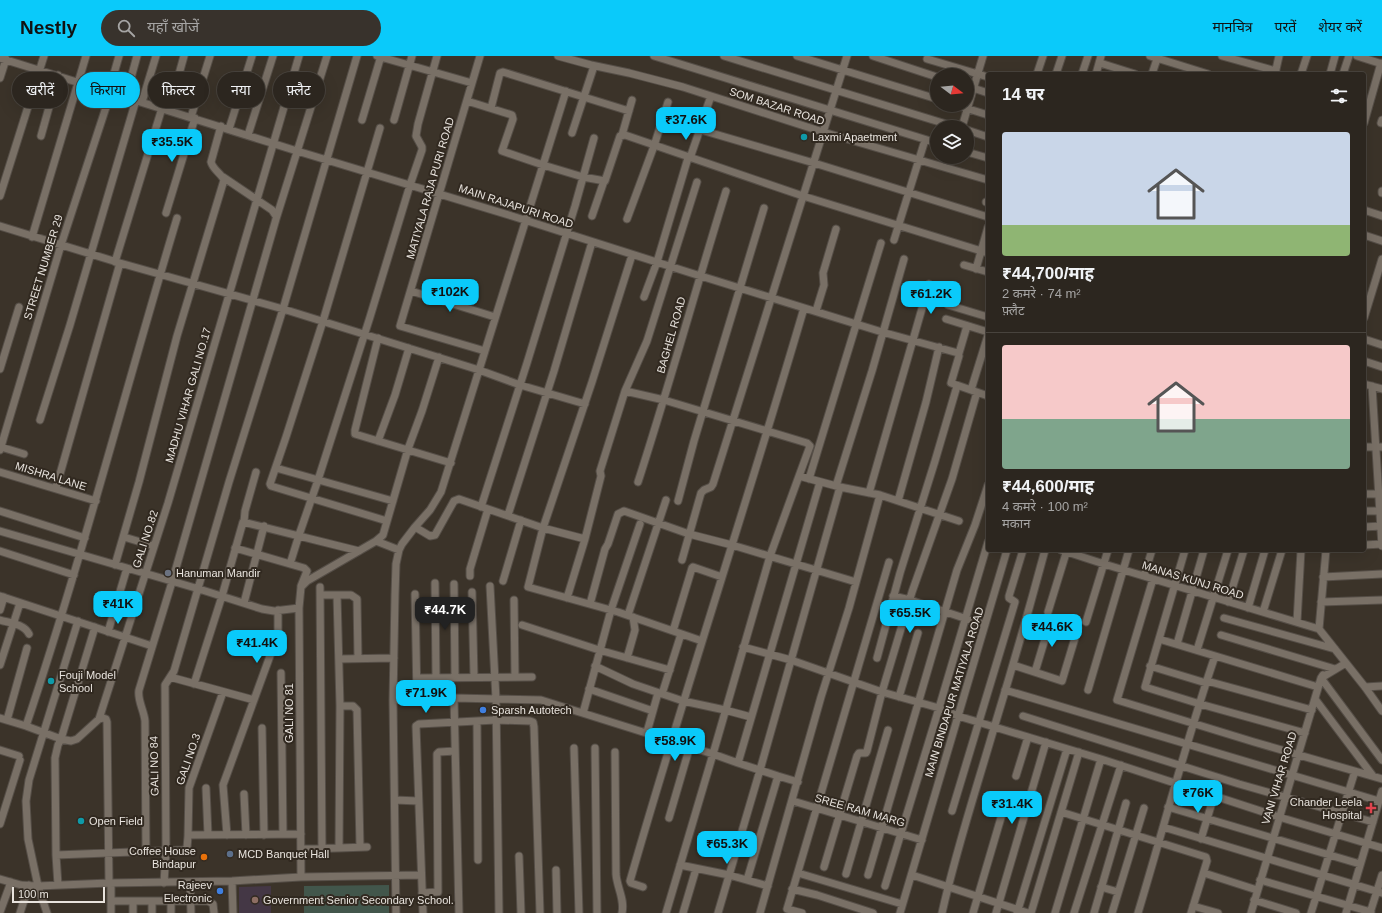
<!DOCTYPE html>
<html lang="hi">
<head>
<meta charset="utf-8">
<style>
	body { margin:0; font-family:Helvetica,"Noto Sans Devanagari",sans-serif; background:#38322c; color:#f1f3f6; height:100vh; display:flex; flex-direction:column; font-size:15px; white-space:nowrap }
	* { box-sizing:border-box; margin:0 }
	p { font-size:13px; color:#a6a5a4 }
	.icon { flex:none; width:22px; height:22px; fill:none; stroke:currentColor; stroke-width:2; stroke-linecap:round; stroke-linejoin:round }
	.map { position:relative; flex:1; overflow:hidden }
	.details { position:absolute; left:986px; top:16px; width:380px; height:480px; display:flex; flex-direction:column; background:#2c261f; border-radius:4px; box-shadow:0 4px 16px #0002,0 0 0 1px #48433d }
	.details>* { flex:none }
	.banner { position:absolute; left:12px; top:16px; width:380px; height:36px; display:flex; gap:8px }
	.needle { width:26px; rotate:106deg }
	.buttons { position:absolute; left:930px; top:12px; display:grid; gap:8px }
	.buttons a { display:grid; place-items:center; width:44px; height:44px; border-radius:50%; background:#2c261f; box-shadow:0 4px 16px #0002,0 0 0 1px #48433d; font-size:20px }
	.scale { position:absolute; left:12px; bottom:10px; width:93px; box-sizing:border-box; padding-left:4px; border:2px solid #e8e3dd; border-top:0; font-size:11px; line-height:14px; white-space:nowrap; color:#e8e3dd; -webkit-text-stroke:3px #312920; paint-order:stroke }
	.price { position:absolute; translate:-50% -34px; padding:0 9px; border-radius:8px; background:#0acafa; color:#111; font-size:13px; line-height:26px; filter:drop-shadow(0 1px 2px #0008) }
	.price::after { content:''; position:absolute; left:50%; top:24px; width:12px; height:9px; margin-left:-6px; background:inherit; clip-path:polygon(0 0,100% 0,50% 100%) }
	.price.selected { background:#222; color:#fff }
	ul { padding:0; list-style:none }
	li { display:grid; align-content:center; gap:8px; height:212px; padding:0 16px }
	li+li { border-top:1px solid #48433d }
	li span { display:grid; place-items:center; height:124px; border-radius:4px; color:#555 }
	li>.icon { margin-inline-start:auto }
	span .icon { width:72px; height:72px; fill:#fffc; stroke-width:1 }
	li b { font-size:17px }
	h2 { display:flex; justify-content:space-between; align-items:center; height:48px; padding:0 16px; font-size:17px }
	.pill { padding:0 14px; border-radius:18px; background:#2c261f; box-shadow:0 4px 16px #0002,0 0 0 1px #48433d; font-size:14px; line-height:36px }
	.pill.selected { background:#0acafa; color:#111 }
	header { display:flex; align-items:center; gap:24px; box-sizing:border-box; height:56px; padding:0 20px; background:#0acafa; color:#111 }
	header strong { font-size:19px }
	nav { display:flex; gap:22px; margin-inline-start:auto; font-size:14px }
	.search { width:280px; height:36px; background:#38322c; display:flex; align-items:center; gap:10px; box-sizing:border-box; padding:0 14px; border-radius:22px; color:#a6a5a4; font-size:15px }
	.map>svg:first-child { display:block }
	.education { fill:#443745 }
	.green { fill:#42564b }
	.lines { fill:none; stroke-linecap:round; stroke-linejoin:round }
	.minor-casing { stroke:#554e47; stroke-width:9 }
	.minor { stroke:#797066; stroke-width:7 }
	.culture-dot { fill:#0f9aa8; stroke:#312920; stroke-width:1.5 }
	.worship-dot { fill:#6b7280; stroke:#312920; stroke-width:1.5 }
	.shop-dot { fill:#3f7fe0; stroke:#312920; stroke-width:1.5 }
	.health-dot { fill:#e0444e; stroke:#312920; stroke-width:1.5 }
	.service-dot { fill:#5c6f8a; stroke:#312920; stroke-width:1.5 }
	.food-dot { fill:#e8710a; stroke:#312920; stroke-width:1.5 }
	.education-dot { fill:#8d6e63; stroke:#312920; stroke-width:1.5 }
	.labels { text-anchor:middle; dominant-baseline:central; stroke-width:4; stroke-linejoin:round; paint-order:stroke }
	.street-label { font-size:11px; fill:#e8e3dd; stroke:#312920 }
	.poi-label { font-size:11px; fill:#e8e3dd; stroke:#312920; text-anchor:start }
</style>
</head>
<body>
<header>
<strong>Nestly</strong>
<div class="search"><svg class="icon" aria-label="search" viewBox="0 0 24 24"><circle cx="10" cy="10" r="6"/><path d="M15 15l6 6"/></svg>यहाँ खोजें</div>
<nav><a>मानचित्र</a><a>परतें</a><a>शेयर करें</a></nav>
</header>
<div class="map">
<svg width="1382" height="857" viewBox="0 0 1382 857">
	<rect width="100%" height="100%" fill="#3b3329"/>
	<path class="education" d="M271,830V857H239V831Z"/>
	<path class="green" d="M389,829V857H304V830Z"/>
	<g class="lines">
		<defs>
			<path id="minor" d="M377,0L472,27
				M480,0L400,270L485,295
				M558,0L591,9L629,17L683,31L823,76L988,124
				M654,0L937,87
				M724,0L956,71
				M797,0L937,43
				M873,0L937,21
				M1150,0L1208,18
				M1222,0L1276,15
				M1357,0L1382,8
				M0,2L297,95L512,160L691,217L882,276L958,297L959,300L951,327L988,340
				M927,3L988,21
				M1100,7L1135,18
				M1037,18L1043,0
				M1056,18L1062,0
				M1082,18L1088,0
				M1096,18L1101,0
				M1152,18L1158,0
				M1275,18L1279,0
				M1301,18L1307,0
				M1330,18L1335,0
				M1343,18L1349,0
				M0,22L6,3
				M967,30L988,37
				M109,35L119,0
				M126,40L137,0
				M711,40L700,71L701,74L814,107L988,161
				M467,45L512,59L513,63L502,95L543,109L566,35
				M142,46L156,0
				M956,49L988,59
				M491,52L500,17L503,16L629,55
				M169,54L184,0
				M191,61L210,0
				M362,64L381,0
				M394,64L412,0
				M1364,67L1381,7
				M1381,67L1382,64
				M962,71L983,0
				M380,72L323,265L286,381L270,428L271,430L387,465
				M229,73L252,0
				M967,74L988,81
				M572,77L594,10
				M248,79L273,0
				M622,79L632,44
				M41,80L58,19
				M967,96L988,102
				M690,102L700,73
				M1382,135V137
				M0,140L44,0
				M986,146H988
				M1364,154L1382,160
				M166,157L195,62
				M592,160L604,125
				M276,163L327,0
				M627,163L654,90L668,46
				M0,170L120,207L283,253L479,314L520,329L585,348
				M1364,179L1382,185
				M32,181L86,0
				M894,184L925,84
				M632,199L592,326L543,472L528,531L618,556L702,585
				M115,206L162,52
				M964,209L988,216
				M976,213L988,171
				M411,235L495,261
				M644,241L657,206L688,102
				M948,249L988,261
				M816,255L824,229L823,217L836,173
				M1364,262L1382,203
				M946,263L988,276
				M378,282L355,374V378L451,407
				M1364,283L1382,289
				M959,297L967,270
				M1364,305L1382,311
				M0,313L19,251
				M1364,328L1382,333
				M1372,330L1382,490
				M971,334L988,279
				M625,335L664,344L807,387L810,390L799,420L840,431L880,439L959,465
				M40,364L70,269L136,44
				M378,385L395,339L409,292
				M1,391L24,398
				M1364,391H1382
				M0,394L61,189L111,36
				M276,412L393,445
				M0,416L96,445
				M809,423L881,187
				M638,426C669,330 696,232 726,135
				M836,430L872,315L904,203
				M56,432L120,207
				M869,437L929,228
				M1364,438H1382
				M678,445L694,385L764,152
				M898,445L926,346L939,291
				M481,451L527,307L575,150L594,82
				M0,455L85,482
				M1364,455H1380
				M508,459L554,315L592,186
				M244,466L245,455L256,416
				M415,471L430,480L435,479L454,445L459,443L543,472L585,483
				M1364,471L1381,470
				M0,475L199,533L262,553L274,555L299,552L301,821
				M124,481L154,490
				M376,485L383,479L408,393L422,355L439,301
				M1364,489L1382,488
				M235,492L304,512L307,515L301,530
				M1061,494L1104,508L1319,573
				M1185,494L1145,631L1200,648L1305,677
				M1326,494L1319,573L1365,631L1382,655
				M0,495L74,519
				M682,504L701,437L704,434L711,431L713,428L847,0
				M290,508L299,479L318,424L370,261L410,129L422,94V91L416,80L418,68L437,0
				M115,509L139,426L177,280L224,124C221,117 213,114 211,106L221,70
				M470,520V513L488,453
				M1144,520L1152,494
				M1323,521L1382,518
				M1153,523L1117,644L1254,686L1382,723
				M503,525L521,464
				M435,527L436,621
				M454,528L455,621
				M490,530L496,643L499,857
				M320,531L322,793
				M472,536L474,621
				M415,538L417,642
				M320,539H351L357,543L358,602
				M0,540L152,590
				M893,540L910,544L985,569
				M567,542L585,483L601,420L600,415L625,335L647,285L697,126
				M514,544L515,621
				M1228,546L1244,494
				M1321,546L1382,544
				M244,547L264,470
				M590,548L605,493L608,488L618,458L624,455L689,478L732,489L856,526
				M299,552L301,531L307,525L376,485L399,494
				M1248,552L1265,494
				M0,554L4,541
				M1048,556L1067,494
				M1263,556L1282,494
				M628,559L666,444
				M1224,562L1335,593
				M0,564C10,567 24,568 29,578
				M1086,566L1108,494
				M1297,566L1301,494
				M522,569L599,594L670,614
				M673,575L692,512L693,511L722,521
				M108,576L127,512
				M1221,579L1335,613
				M1159,583L1318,631
				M1177,588L1204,494
				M743,591L791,604L882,636L939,652L958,660L1101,703L1279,761L1382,792
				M1197,594L1228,494
				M627,602L635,574L633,561
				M877,602L900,517L935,405L957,330
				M339,603L394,602
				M0,609L20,547
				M1013,609L1062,625L1078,572
				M595,610L633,628L683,645L725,654L751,661
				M1150,610L1206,627
				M1035,616L1051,563
				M281,617L283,778
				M1323,619L1321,622L1382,704
				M170,621L254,644
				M417,622L532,621
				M1207,625L1312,654
				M194,628L222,540L243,466L359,495
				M1365,631L1382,630
				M589,633L653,655
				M1005,634L1379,745
				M1088,634L1129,494
				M662,638L681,578
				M899,641L918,577
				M454,642L459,857
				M1315,643L1373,720
				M393,644L454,642L541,644L713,698L770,500L799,420
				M340,650H353L357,654L360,791
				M583,657L611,554L640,468
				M1023,660L1239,728L1373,766
				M0,662L26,670C82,503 126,331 177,162
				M99,663L168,447L299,0
				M7,664L27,592
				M477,665L478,804
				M26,670L61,683L95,571
				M262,672L264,779
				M647,676L658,637
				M574,692L579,857
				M595,692L597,857
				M0,694L19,700
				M615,696L616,818C617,832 625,843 622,857
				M738,707L820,426
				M1016,720L1028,681
				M206,732L208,779
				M244,738L246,779
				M395,744L418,745
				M793,745L922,784
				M1168,751L1360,808
				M952,755L1015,546L1009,542V540L1023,494
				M1061,756L1206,801L1207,805L1191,857
				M669,762L690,690
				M0,768L20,704
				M1163,771L1382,837
				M227,779L223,729L278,578V554
				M188,780L189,732L223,636
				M1201,783L1214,740
				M339,792L367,791
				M301,793L339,792L340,650L337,539
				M146,795L145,665C144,654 137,644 139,634L172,526L276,163V160L272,154L223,121
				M56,799L184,794L187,792L188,780L189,779L301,778
				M519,800L521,857
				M680,809L729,819L768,830
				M824,811L857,700L859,697H866L867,695L882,636L912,536L952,423L977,336
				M556,814L557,857
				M798,817L902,848
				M1204,817L1257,834
				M846,818L888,674
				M868,819L957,514L975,469L988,429
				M912,819L1028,857
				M0,823L21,829L38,830L109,827L232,825L301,821L421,819
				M747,824L778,720L798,726
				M1260,824L1371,856
				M232,825L233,857
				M190,826L191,857
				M111,827V847
				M164,827L166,794L165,629L174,615L229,426L283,253L357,0
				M58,829L56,799L55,702L58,689L61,683L71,685L77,683L99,663L103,662L106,663L107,666L109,827
				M885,830L939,652L988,486
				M643,831L631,827L630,825C685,633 748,444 804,252
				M1101,831L1118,836
				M792,833L817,839L873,857
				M422,837L438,836L437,698L439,696L455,695
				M1254,844L1296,857
				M171,845V857
				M133,846V857
				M1193,850L1218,857
				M0,856L11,826
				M20,857L29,829
				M47,857L38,830L28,783L26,745L29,724L78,565
				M111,857V847L114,845H208L213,848L214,857
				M152,857V845
				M396,857L393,644L395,539L396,508L399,494L402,488L415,471L430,454L441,436L543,109L583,121L605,125L620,80L625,79L803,140L988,197
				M423,857L416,670L419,668L496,664L530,665L533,666L534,671L540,857
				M666,857L713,698L738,707L778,720
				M683,857L696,813
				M718,857L760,714L840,431
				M760,857L821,641L849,552L880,439
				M802,857L787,853L889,506
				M900,857L1007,494
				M942,857C956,794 976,734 994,672C1012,613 1029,554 1045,494
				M973,857L1005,748
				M996,857L1046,686
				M1017,857L1067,693
				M1031,857L1079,696
				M1055,857L1101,703
				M1074,857L1121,709
				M1094,857L1126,747
				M1112,857L1144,752
				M1138,857C1164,771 1186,685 1215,600
				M1251,857L1321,622L1346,607
				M1311,857L1355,715
				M1346,857L1382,735
				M1370,857L1382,819"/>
		</defs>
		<use href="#minor" class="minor-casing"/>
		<use href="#minor" class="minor"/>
	</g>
	<g class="culture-dot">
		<circle cx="804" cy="81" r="4"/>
		<circle cx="51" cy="625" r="4"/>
		<circle cx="81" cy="765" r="4"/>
	</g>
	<circle class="worship-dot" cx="168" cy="517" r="4"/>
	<g class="shop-dot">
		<circle cx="483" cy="654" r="4"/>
		<circle cx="220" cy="835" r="4"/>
	</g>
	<path class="health-dot" d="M1369 746h4v4h4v4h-4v4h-4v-4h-4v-4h4z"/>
	<circle class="service-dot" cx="230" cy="798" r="4"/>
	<circle class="food-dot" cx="204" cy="801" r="4"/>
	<circle class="education-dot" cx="255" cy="844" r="4"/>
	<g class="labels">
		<g class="street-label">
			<text transform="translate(777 50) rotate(18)">SOM BAZAR ROAD</text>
			<text transform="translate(430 132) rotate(-74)">MATIYALA RAJA PURI ROAD</text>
			<text transform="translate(516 150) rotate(18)">MAIN RAJAPURI ROAD</text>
			<text transform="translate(43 211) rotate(-73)">STREET NUMBER 29</text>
			<text transform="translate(671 279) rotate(-74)">BAGHEL ROAD</text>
			<text transform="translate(188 339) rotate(-74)">MADHU VIHAR GALI NO.17</text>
			<text transform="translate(51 420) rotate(17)">MISHRA LANE</text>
			<text transform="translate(145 483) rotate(-72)">GALI NO.82</text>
			<text transform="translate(1193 524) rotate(17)">MANAS KUNJ ROAD</text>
			<text transform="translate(954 636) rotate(-73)">MAIN BINDAPUR MATIYALA ROAD</text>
			<text transform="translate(289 657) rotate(-90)">GALI NO 81</text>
			<text transform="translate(188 703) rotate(-71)">GALI NO.3</text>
			<text transform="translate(154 710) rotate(-91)">GALI NO 84</text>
			<text transform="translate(1279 722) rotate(-73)">VANI VIHAR ROAD</text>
			<text transform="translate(860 754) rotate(16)">SREE RAM MARG</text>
		</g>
		<g class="poi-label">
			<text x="812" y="81">Laxmi Apaetment</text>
			<text x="176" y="517">Hanuman Mandir</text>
			<text x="59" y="619">Fouji Model<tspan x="59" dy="13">School</tspan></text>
			<text x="491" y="654">Sparsh Autotech</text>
			<text x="1362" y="746" text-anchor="end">Chander Leela<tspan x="1362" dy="13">Hospital</tspan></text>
			<text x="89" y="765">Open Field</text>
			<text x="196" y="795" text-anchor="end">Coffee House<tspan x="196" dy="13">Bindapur</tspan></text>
			<text x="238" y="798">MCD Banquet Hall</text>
			<text x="212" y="829" text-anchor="end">Rajeev<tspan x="212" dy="13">Electronic</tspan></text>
			<text x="263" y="844">Government Senior Secondary School.</text>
		</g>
	</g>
</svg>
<div class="buttons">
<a><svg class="needle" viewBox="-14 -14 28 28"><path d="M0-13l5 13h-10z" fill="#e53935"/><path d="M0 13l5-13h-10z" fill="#a6a5a4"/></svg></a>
<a><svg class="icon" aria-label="layers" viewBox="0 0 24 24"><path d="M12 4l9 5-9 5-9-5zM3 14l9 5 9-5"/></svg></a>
</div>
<div class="scale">100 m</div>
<b class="price" style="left:686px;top:85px">₹37.6K</b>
<b class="price" style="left:172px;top:107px">₹35.5K</b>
<b class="price" style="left:450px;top:257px">₹102K</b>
<b class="price" style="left:931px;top:259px">₹61.2K</b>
<b class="price" style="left:118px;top:569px">₹41K</b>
<b class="price selected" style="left:445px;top:575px">₹44.7K</b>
<b class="price" style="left:910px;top:578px">₹65.5K</b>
<b class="price" style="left:1052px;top:592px">₹44.6K</b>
<b class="price" style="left:257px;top:608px">₹41.4K</b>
<b class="price" style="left:426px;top:658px">₹71.9K</b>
<b class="price" style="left:675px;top:706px">₹58.9K</b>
<b class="price" style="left:1198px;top:758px">₹76K</b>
<b class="price" style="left:1012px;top:769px">₹31.4K</b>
<b class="price" style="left:727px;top:809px">₹65.3K</b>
<div class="banner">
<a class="pill">खरीदें</a>
<a class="pill selected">किराया</a>
<a class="pill">फ़िल्टर</a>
<a class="pill">नया</a>
<a class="pill">फ़्लैट</a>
</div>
<section class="details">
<h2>14 घर<svg class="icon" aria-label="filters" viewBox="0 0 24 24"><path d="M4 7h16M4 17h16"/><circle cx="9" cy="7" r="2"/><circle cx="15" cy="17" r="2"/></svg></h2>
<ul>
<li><span style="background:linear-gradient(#c9d6e8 75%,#8fb573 0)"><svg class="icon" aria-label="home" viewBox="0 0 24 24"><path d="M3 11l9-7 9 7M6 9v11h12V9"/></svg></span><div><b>₹44,700/माह</b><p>2 कमरे · 74 m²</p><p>फ़्लैट</p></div></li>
<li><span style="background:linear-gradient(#f6c9c9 60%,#7fa58c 0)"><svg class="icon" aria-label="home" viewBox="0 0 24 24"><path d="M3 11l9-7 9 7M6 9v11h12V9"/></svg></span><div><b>₹44,600/माह</b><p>4 कमरे · 100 m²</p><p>मकान</p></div></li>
</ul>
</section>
</div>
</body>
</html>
